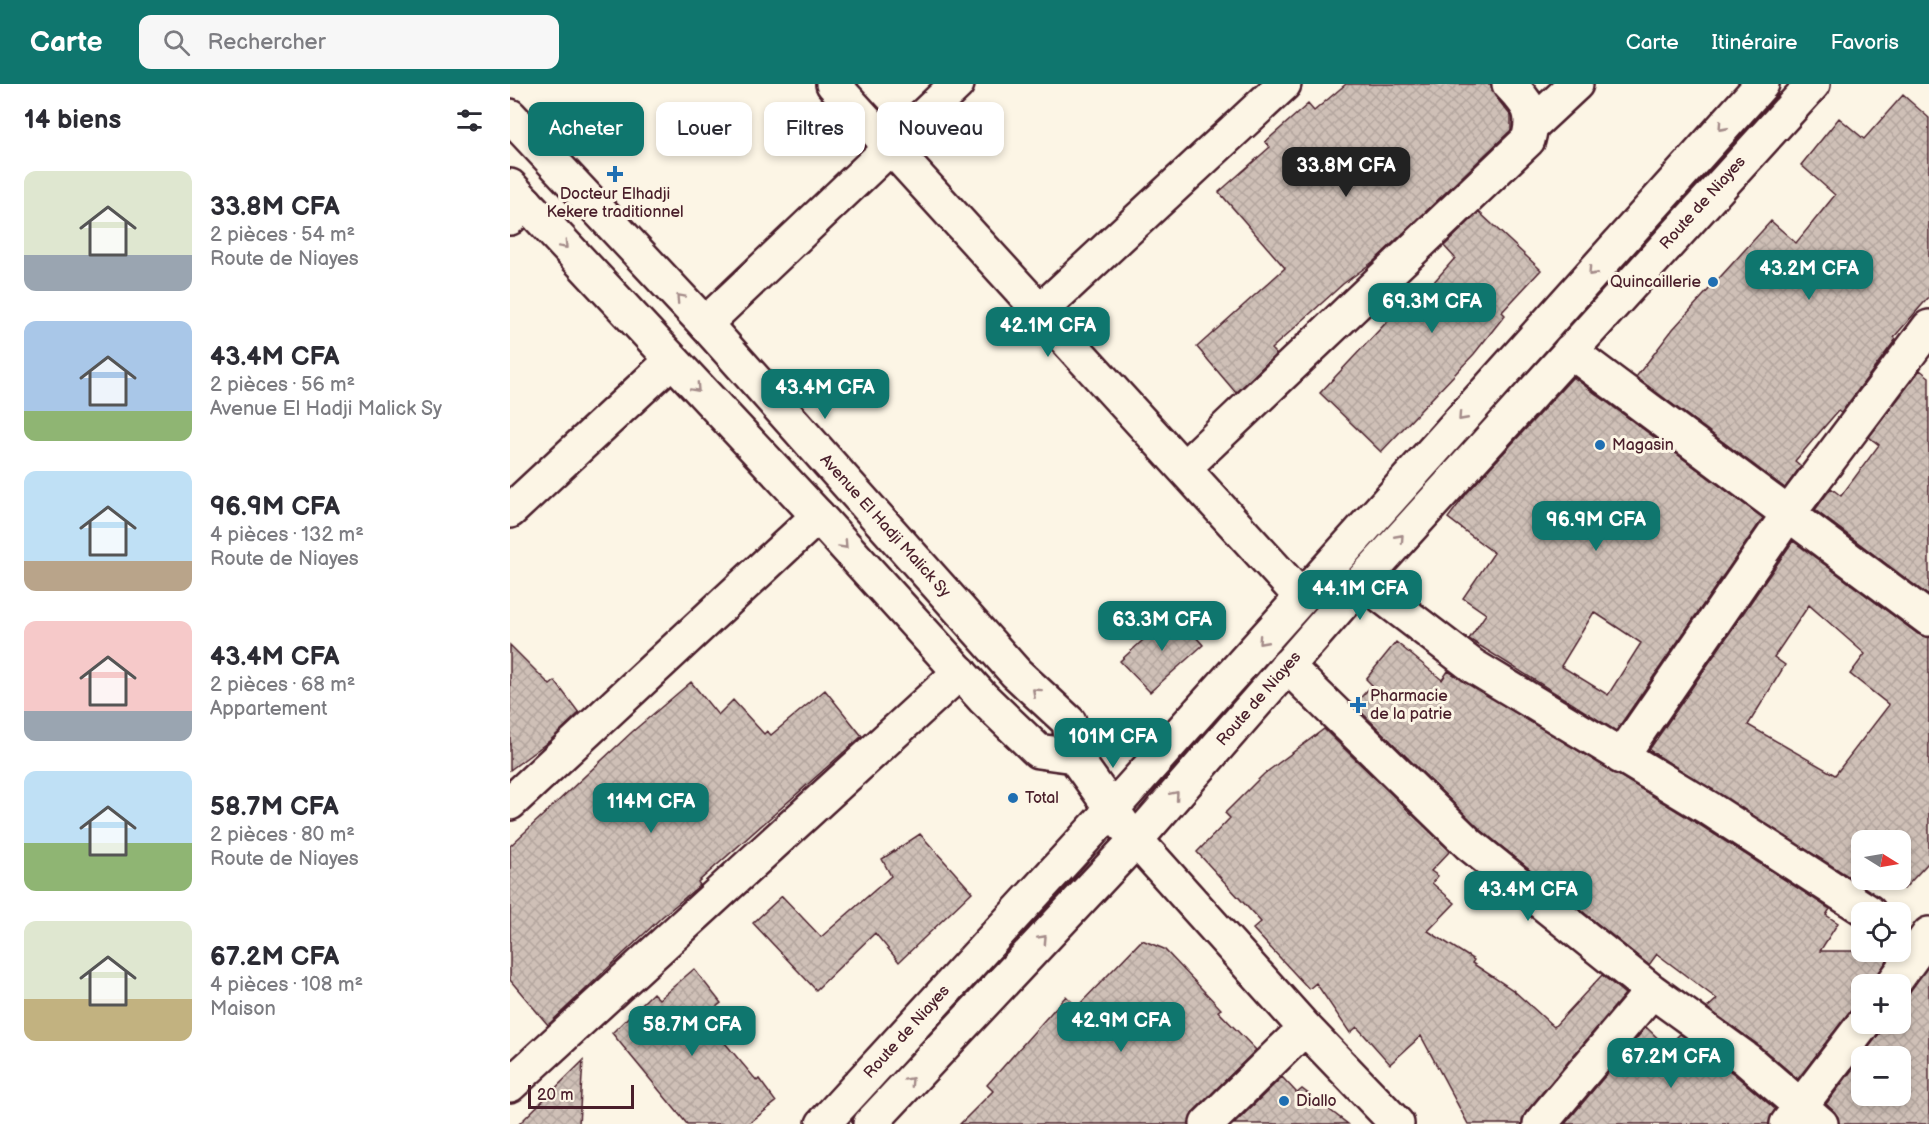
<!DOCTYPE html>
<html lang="fr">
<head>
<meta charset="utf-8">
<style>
	body { margin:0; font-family:"Balsamiq Sans",sans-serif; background:#f7f7f7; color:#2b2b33; height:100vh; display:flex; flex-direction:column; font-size:22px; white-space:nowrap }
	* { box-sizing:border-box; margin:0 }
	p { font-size:20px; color:#7c7c81 }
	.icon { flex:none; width:33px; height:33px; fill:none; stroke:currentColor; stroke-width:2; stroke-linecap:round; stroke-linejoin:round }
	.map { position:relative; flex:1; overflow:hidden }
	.drawer { display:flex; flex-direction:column; background:#fff; width:510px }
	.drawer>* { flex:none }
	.banner { position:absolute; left:18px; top:18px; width:570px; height:54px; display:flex; gap:12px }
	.needle { width:39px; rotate:101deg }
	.fabs { position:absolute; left:1341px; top:746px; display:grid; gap:12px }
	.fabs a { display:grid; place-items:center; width:60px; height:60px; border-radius:12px; background:#fff; box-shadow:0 3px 9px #0003; font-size:30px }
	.scale { position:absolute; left:18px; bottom:15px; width:106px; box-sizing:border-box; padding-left:6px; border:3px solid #4a1f2b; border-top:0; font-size:16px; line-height:21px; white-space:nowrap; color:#4a1f2b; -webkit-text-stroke:4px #fcf5e5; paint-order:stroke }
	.price { position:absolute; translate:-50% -51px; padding:0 14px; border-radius:12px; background:#0f766e; color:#fff; font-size:20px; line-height:39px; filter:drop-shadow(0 2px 3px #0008) }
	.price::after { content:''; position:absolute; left:50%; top:36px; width:18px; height:14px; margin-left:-9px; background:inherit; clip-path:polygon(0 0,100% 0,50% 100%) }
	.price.on { background:#222; color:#fff }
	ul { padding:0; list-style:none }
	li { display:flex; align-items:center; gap:18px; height:150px; padding:0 24px }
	li span { display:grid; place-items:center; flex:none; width:168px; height:120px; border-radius:12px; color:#555 }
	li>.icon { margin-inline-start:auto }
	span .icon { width:72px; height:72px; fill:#fffc; stroke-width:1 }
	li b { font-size:26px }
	h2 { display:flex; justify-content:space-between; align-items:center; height:72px; padding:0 24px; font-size:26px }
	.pill { padding:0 21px; border-radius:12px; background:#fff; box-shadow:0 3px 9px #0003; font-size:21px; line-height:54px }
	.pill.on { background:#0f766e; color:#fff }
	header { display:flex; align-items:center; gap:36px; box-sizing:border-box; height:84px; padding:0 30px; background:#0f766e; color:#fff }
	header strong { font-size:28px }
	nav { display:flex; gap:33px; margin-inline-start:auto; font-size:21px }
	.search { width:420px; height:54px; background:#f7f7f7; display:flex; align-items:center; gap:15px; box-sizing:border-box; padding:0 21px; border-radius:12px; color:#7c7c81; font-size:22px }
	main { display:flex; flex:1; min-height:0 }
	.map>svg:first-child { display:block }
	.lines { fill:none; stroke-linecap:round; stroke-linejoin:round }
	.shore { stroke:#79575c; stroke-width:1.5 }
	.building { fill:url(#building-cross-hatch); stroke:#4a1f2b; stroke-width:1.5; fill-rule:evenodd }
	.street-casing { stroke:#4a1f2b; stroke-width:38 }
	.secondary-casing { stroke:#4a1f2b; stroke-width:38 }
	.street { stroke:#fcf5e5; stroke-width:33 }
	.secondary { stroke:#fcf5e5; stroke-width:33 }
	.oneway { stroke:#a38a88 }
	.poi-dot { fill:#1f6fb2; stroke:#fcf5e5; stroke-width:2 }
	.labels { text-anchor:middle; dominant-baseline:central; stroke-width:6; stroke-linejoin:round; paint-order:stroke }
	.poi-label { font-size:16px; fill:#4a1f2b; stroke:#fcf5e5; text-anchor:start }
	.street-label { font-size:16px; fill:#4a1f2b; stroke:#fcf5e5 }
</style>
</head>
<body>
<header>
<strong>Carte</strong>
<div class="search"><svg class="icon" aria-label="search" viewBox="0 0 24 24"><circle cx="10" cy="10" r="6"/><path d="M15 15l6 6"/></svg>Rechercher</div>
<nav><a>Carte</a><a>Itinéraire</a><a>Favoris</a></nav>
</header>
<main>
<section class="drawer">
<h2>14 biens<svg class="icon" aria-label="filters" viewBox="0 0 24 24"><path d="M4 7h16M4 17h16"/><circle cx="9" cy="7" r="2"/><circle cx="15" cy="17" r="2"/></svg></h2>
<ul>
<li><span style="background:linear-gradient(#dfe7d0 70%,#9aa5b1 0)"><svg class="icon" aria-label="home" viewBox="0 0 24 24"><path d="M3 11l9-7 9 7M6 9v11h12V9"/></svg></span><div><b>33.8M CFA</b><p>2 pièces · 54 m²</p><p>Route de Niayes</p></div></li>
<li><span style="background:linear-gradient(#a9c7e8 75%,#8fb573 0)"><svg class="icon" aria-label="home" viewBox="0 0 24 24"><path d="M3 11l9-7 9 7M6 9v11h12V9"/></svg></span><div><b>43.4M CFA</b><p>2 pièces · 56 m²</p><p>Avenue El Hadji Malick Sy</p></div></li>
<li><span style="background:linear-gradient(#bfe0f5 75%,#b9a48a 0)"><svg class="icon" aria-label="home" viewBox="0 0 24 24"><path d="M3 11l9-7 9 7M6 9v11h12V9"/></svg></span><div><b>96.9M CFA</b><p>4 pièces · 132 m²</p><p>Route de Niayes</p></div></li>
<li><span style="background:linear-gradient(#f6c9c9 75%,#9aa5b1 0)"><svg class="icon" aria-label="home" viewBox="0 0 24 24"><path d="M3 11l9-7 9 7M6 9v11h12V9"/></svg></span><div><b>43.4M CFA</b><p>2 pièces · 68 m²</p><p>Appartement</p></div></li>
<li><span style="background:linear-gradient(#bfe0f5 60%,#8fb573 0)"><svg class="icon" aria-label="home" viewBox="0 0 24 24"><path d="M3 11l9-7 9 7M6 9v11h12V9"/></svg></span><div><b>58.7M CFA</b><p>2 pièces · 80 m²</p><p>Route de Niayes</p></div></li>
<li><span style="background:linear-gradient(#dfe7d0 65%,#c2b280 0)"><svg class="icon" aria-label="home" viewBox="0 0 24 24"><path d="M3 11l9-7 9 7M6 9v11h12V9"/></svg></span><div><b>67.2M CFA</b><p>4 pièces · 108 m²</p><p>Maison</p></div></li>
</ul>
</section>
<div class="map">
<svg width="1419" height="1040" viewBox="0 0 1419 1040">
	<defs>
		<pattern id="building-cross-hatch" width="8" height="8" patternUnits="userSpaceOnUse" patternTransform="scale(1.5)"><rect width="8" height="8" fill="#cfc0b7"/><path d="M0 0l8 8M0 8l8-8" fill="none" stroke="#b3a59e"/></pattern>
	</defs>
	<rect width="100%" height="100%" fill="#fcf5e5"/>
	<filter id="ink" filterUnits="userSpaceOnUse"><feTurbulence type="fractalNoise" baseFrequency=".0167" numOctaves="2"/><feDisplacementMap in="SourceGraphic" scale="12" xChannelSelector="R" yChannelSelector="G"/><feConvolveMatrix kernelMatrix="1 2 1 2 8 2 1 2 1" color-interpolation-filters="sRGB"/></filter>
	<g filter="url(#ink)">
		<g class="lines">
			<path class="shore" d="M662,685L710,632"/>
		</g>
		<path class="building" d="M836,0H981L985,12L1001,32V46L864,177L833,200L761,265L766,270L726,309L687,263L775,184L709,108L760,63L755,58L798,20L804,27Z
			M1393,11L1419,34V213L1384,253L1386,255L1331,329L1328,327L1285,377L1291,382L1275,404L1126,293L1163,245L1261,137L1286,159L1325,111L1291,81L1329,34L1354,55Z
			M969,128L1031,186L992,228L995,231L964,270L871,368L810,309L902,211L908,216L945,174L934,162Z
			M1410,286L1419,293V512L1305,426L1321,404L1331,412L1369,361L1359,353Z
			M1063,293L1253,434L1106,647L959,555L976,530L953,514L984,469L938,434L957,409ZM1084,528L1131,559L1098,611L1051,582Z
			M1283,457L1408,550L1419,553V778L1394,805L1383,795H1390V756H1352V779L1341,794L1139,666ZM1299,521L1355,570L1340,590L1379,621L1325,691L1238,641L1275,581L1264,573Z
			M664,528L693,561L640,608L610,577Z
			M886,558L932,596L938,587L1190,741L1320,825L1316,831L1328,839L1310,867H1367L1378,875L1368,890L1365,900H1352V921L1339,928L1288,995L1247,960L1197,924L1207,915L1147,870L1139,881L971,746L844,621L862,601L856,595Z
			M0,561L40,601L45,597L69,629L42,655L0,686Z
			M181,598L208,631L223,616L254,650L257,647L261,651L315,606L352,652L188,798L190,801L153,832L38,941L0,896V762L122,648Z
			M814,645L940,767L921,787L928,792L922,799L945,819L918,847L964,876L962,879L1003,906L1044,943L1092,891L1115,910L1016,1028L1012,1040H958L911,952L880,980L847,943L840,949L806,899L799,905L743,845L751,838L687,768L720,734L715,729L754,690Z
			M410,750L462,808L389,878L365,849L306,906L243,839L272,812L311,853L381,792L372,775Z
			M632,856L654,865L711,925L708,927L746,966L684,1027L679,1040H450L483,1007L477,1001L556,912L567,923Z
			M1419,882V1040H1329L1328,1033L1316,1020L1352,973V1011H1390V972H1352L1369,950L1372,939H1390V917Z
			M184,885L211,919L193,933L247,997L249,995L266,1018L238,1040H177L102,949L143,909L149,915Z
			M1136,943L1157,963L1170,950L1224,990L1265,1025L1259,1040H1055Z
			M73,977L69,1040H9Z
			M772,993L787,1009L792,1005L838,1040H724Z"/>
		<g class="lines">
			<defs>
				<path id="street" d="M323,0L791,513
					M1022,41L1066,0
					M0,134L16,119
					M530,227L774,0
					M195,240L447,0
					M1060,267L1419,535
					M674,384L1018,56C1026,28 1018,20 999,0
					M0,427L161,277
					M852,497L963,582L1200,725L1359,828
					M777,582L959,760L1142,907L1236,975L1311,1040
					M1111,673L1279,429L1419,243
					M0,719L308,432
					M626,756L795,944L887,1040
					M1383,900L1419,850
					M0,1001L450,588
					M697,1040L795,944
					M1030,1040L1142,907
					M1277,1040L1354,939"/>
				<path id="secondary" d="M0,32L195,240L506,589L559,638L564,672L614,742
					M0,102L308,432L473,614L528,667L564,672
					M313,1040L601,726L1252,0
					M360,1040L626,756L852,497L1303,0"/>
			</defs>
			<use href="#street" class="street-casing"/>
			<use href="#secondary" class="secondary-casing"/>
			<use href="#street" class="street"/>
			<use href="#secondary" class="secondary"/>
		</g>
		<defs><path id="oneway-chevron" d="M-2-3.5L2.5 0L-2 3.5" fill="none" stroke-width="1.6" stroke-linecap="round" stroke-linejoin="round" transform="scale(1.5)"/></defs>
		<g class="oneway">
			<use href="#oneway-chevron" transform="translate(1212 43) rotate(132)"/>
			<use href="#oneway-chevron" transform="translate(54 161) rotate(47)"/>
			<use href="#oneway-chevron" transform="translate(1082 188) rotate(132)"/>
			<use href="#oneway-chevron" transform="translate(170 214) rotate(-133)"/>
			<use href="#oneway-chevron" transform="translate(186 304) rotate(47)"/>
			<use href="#oneway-chevron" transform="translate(952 333) rotate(132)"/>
			<use href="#oneway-chevron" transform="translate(890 454) rotate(-48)"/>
			<use href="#oneway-chevron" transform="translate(334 461) rotate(47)"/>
			<use href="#oneway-chevron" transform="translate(752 557) rotate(132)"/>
			<use href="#oneway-chevron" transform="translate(526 608) rotate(-138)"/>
			<use href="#oneway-chevron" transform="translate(665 711) rotate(-49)"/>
			<use href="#oneway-chevron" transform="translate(533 855) rotate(-47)"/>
			<use href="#oneway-chevron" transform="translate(400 997) rotate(-47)"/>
		</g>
	</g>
	<g class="poi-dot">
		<path d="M102 81h6v6h6v6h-6v6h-6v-6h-6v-6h6z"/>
		<circle cx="1203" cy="198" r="6"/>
		<circle cx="1090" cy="361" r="6"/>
		<path d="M845 612h6v6h6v6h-6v6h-6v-6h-6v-6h6z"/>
		<circle cx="503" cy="714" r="6"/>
		<circle cx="774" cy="1017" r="6"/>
	</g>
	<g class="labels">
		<g class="poi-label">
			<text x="105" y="110" text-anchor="middle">Docteur Elhadji<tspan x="105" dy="18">Kekere traditionnel</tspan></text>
			<text x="1191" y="198" text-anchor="end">Quincaillerie</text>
			<text x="1102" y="361">Magasin</text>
			<text x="860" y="612">Pharmacie<tspan x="860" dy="18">de la patrie</tspan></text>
			<text x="515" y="714">Total</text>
			<text x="786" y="1017">Diallo</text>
		</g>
		<g class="street-label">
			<text transform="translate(1193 119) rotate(-48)">Route de Niayes</text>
			<text transform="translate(375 442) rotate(48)">Avenue El Hadji Malick Sy</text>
			<text transform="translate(749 615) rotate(-49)">Route de Niayes</text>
			<text transform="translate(397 948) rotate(-48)">Route de Niayes</text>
		</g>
	</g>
</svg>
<div class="fabs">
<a><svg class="needle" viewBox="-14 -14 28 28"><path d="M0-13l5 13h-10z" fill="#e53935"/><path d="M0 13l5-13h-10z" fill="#7c7c81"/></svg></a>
<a><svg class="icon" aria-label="locate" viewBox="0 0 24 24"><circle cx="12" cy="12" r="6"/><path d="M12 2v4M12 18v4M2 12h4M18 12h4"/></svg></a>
<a>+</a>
<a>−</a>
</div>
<div class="scale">20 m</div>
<b class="price on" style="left:836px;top:114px">33.8M CFA</b>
<b class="price" style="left:1299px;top:217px">43.2M CFA</b>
<b class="price" style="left:922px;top:250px">69.3M CFA</b>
<b class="price" style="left:538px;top:274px">42.1M CFA</b>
<b class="price" style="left:315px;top:336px">43.4M CFA</b>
<b class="price" style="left:1086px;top:468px">96.9M CFA</b>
<b class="price" style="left:850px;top:537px">44.1M CFA</b>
<b class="price" style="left:652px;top:568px">63.3M CFA</b>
<b class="price" style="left:603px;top:685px">101M CFA</b>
<b class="price" style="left:141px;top:750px">114M CFA</b>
<b class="price" style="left:1018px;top:838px">43.4M CFA</b>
<b class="price" style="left:611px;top:969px">42.9M CFA</b>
<b class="price" style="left:182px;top:973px">58.7M CFA</b>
<b class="price" style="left:1161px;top:1005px">67.2M CFA</b>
<div class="banner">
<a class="pill on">Acheter</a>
<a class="pill">Louer</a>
<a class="pill">Filtres</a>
<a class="pill">Nouveau</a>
</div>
</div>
</main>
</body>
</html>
